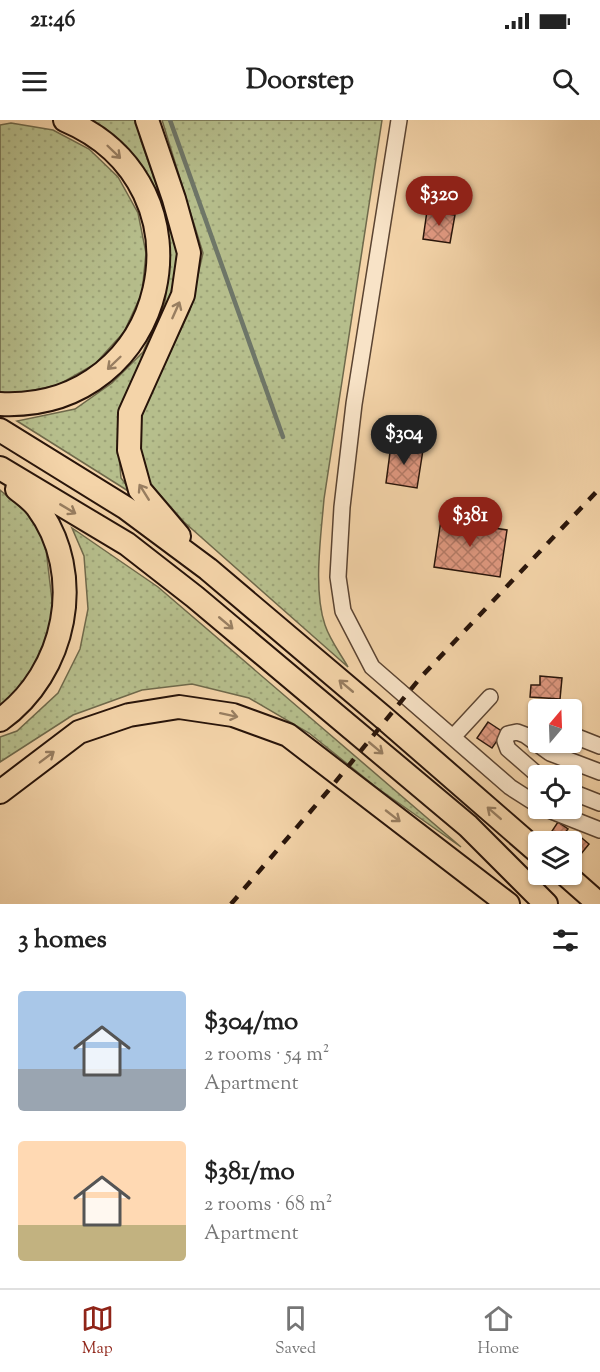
<!DOCTYPE html>
<html lang="en">
<head>
<meta charset="utf-8">
<style>
	body { margin:0; font-family:"Sorts Mill Goudy",serif; background:#f2f2f2; color:#222; height:100vh; display:flex; flex-direction:column; font-size:22px; white-space:nowrap }
	* { box-sizing:border-box; margin:0 }
	p { font-size:20px; color:#767676 }
	.icon { flex:none; width:33px; height:33px; fill:none; stroke:currentColor; stroke-width:2; stroke-linecap:round; stroke-linejoin:round }
	.map { position:relative; height:784px; overflow:hidden }
	.side { display:flex; flex-direction:column; background:#fff; flex:1 }
	.side>* { flex:none }
	.needle { width:39px; rotate:19deg }
	.buttons { position:absolute; left:528px; top:579px; display:grid; gap:12px }
	.buttons a { display:grid; place-items:center; width:54px; height:54px; border-radius:6px; background:#fff; box-shadow:0 2px 4px #0004; font-size:30px }
	.price { position:absolute; translate:-50% -51px; padding:0 14px; border-radius:21px; background:#8f2418; color:#fff; font-size:20px; line-height:39px; filter:drop-shadow(0 2px 3px #0008) }
	.price::after { content:''; position:absolute; left:50%; top:36px; width:18px; height:14px; margin-left:-9px; background:inherit; clip-path:polygon(0 0,100% 0,50% 100%) }
	.price.active { background:#222; color:#fff }
	ul { padding:0; list-style:none }
	li { display:flex; align-items:center; gap:18px; height:150px; padding:0 18px }
	li span { display:grid; place-items:center; flex:none; width:168px; height:120px; border-radius:6px; color:#555 }
	li>.icon { margin-inline-start:auto }
	span .icon { width:72px; height:72px; fill:#fffc; stroke-width:1 }
	li b { font-size:26px }
	h2 { display:flex; justify-content:space-between; align-items:center; height:72px; padding:0 18px; font-size:26px }
	.status { display:flex; justify-content:space-between; align-items:center; height:42px; padding:0 30px; background:#fff; direction:ltr }
	.status svg { height:16px; fill:currentColor }
	header { display:flex; justify-content:space-between; align-items:center; height:78px; padding:0 18px; background:#fff; font-size:27px; font-weight:700 }
	.tab-bar { display:flex; justify-content:space-around; align-items:center; height:84px; border-top:2px solid #e0e0e0; background:#fff; font-size:16px; color:#767676 }
	.tab-bar a { display:grid; justify-items:center; gap:3px }
	.tab-bar .active { color:#8f2418 }
	.map>svg:first-child { display:block }
	.grass { fill:url(#grass-dots); stroke:#6f694b; stroke-width:1.5 }
	.lines { fill:none; stroke-linecap:round; stroke-linejoin:round }
	.stream { stroke:#6e7668; stroke-width:4.5 }
	.building { fill:url(#building-cross-hatch); stroke:#28140a; stroke-width:1.5 }
	.minor-casing { stroke:#5b4432; stroke-width:18 }
	.highway-casing { stroke:#28140a; stroke-width:26 }
	.minor { stroke:#f8e3c7; stroke-width:15 }
	.highway { stroke:#f4d4a9; stroke-width:22 }
	.rail { stroke:#28140a; stroke-width:4.5; stroke-dasharray:10 10; stroke-linecap:butt }
	.oneway { stroke:#987e61 }
</style>
</head>
<body>
<div class="status"><b>21:46</b><svg viewBox="0 0 49 12"><path d="M0 12V9h3v3zM5 12V6h3v6zM10 12V3h3v9zM15 12V0h3v12zM26 1h20v11H26zM47 4h2v5h-2z"/></svg></div>
<header><svg class="icon" aria-label="menu" viewBox="0 0 24 24"><path d="M4 6h16M4 12h16M4 18h16"/></svg>Doorstep<svg class="icon" aria-label="search" viewBox="0 0 24 24"><circle cx="10" cy="10" r="6"/><path d="M15 15l6 6"/></svg></header>
<div class="map">
<svg width="600" height="784" viewBox="0 0 600 784">
	<defs>
		<pattern id="grass-dots" width="8" height="8" patternUnits="userSpaceOnUse" patternTransform="scale(1.5)"><rect width="8" height="8" fill="#b6be8c"/><path d="M2 2h.1M6 6h.1" fill="none" stroke="#9ca277" stroke-width="1.8" stroke-linecap="round"/></pattern>
		<pattern id="building-cross-hatch" width="8" height="8" patternUnits="userSpaceOnUse" patternTransform="scale(1.5)"><rect width="8" height="8" fill="#df9880"/><path d="M0 0l8 8M0 8l8-8" fill="none" stroke="#b57b67"/></pattern>
	</defs>
	<rect width="100%" height="100%" fill="#f4d4a9"/>
	<filter id="stains"><feTurbulence type="fractalNoise" baseFrequency=".00333" numOctaves="4"/><feColorMatrix values="0 0 0 0 .2 0 0 0 0 .09 0 0 0 0 .02 0 0 0 .5 -.17"/></filter>
	<radialGradient id="worn" r=".72"><stop offset=".6" stop-color="#630" stop-opacity="0"/><stop offset="1" stop-color="#630" stop-opacity=".3"/></radialGradient>
	<path class="grass" d="M87,0H136L141,21L182,137L174,175L119,295L118,325L121,358L133,374L17,301L75,289L112,263L143,232L165,182L170,133L154,68L126,26Z
		M162,0H382L324,379C321,416 313,470 325,505C330,520 340,533 348,547L184,402L147,360L135,326L143,291L190,190L203,133Z
		M11,3L53,10L89,29L118,57L138,93L146,133L142,173L124,212L95,244L58,265L15,274L0,272V5Z
		M0,370L27,393L45,421L53,489L43,540L18,576L0,584Z
		M72,408L158,467L461,727L376,667L309,613L249,578L192,564L142,570L73,595L0,642V617L17,611L58,573L80,529L88,489L84,436Z"/>
	<g class="lines">
		<path class="stream" d="M170,0L283,317"/>
	</g>
	<path class="building" d="M427,91L455,95L450,123L423,119Z
		M391,325L423,330L417,368L386,363Z
		M441,400L507,410L500,457L434,447Z
		M540,556L562,558L560,579L530,577L531,565H540Z
		M488,602L503,612L492,628L477,618Z
		M558,702L568,709L561,718L552,711Z
		M577,714L589,724L581,734L572,726L571,722Z"/>
	<g class="lines">
		<defs>
			<path id="minor" d="M399,0L354,284L342,387L338,457L343,491L372,547L510,667L538,685
				M572,615L600,626
				M453,617L490,577
				M539,656L508,629L505,621L508,614L517,612L525,615L550,633L600,652
				M572,672L600,683
				M544,688L600,710"/>
			<path id="highway" d="M147,0L174,79L189,133L183,175L130,293L129,330L140,370L179,416
				M0,284C169,292 221,66 65,0
				M0,310L126,388L208,449L384,598L538,732
				M0,348L127,424L195,477L468,706L546,784
				M0,600C66,553 87,454 37,387C32,380 23,374 17,369
				M0,672L79,612L129,595L179,587L233,595L288,615L508,784
				M565,754L599,784"/>
		</defs>
		<use href="#minor" class="minor-casing"/>
		<use href="#highway" class="highway-casing"/>
		<use href="#minor" class="minor"/>
		<use href="#highway" class="highway"/>
		<path class="rail" d="M231,784L328,671L421,557L600,368"/>
	</g>
	<defs><path id="oneway-shaft" d="M-6 0H5M1.5-3L5.5 0L1.5 3" fill="none" stroke-width="1.6" stroke-linecap="round" stroke-linejoin="round" transform="scale(1.5)"/></defs>
	<g class="oneway">
		<use href="#oneway-shaft" transform="translate(114 32) rotate(44)"/>
		<use href="#oneway-shaft" transform="translate(176 190) rotate(-66)"/>
		<use href="#oneway-shaft" transform="translate(114 243) rotate(136)"/>
		<use href="#oneway-shaft" transform="translate(144 372) rotate(-122)"/>
		<use href="#oneway-shaft" transform="translate(68 389) rotate(31)"/>
		<use href="#oneway-shaft" transform="translate(226 503) rotate(40)"/>
		<use href="#oneway-shaft" transform="translate(346 566) rotate(-140)"/>
		<use href="#oneway-shaft" transform="translate(229 595) rotate(12)"/>
		<use href="#oneway-shaft" transform="translate(376 628) rotate(40)"/>
		<use href="#oneway-shaft" transform="translate(47 637) rotate(-37)"/>
		<use href="#oneway-shaft" transform="translate(494 693) rotate(-139)"/>
		<use href="#oneway-shaft" transform="translate(393 696) rotate(38)"/>
	</g>
	<rect width="100%" height="100%" filter="url(#stains)"/>
	<rect width="100%" height="100%" fill="url(#worn)"/>
</svg>
<div class="buttons">
<a><svg class="needle" viewBox="-14 -14 28 28"><path d="M0-13l5 13h-10z" fill="#e53935"/><path d="M0 13l5-13h-10z" fill="#767676"/></svg></a>
<a><svg class="icon" aria-label="locate" viewBox="0 0 24 24"><circle cx="12" cy="12" r="6"/><path d="M12 2v4M12 18v4M2 12h4M18 12h4"/></svg></a>
<a><svg class="icon" aria-label="layers" viewBox="0 0 24 24"><path d="M12 4l9 5-9 5-9-5zM3 14l9 5 9-5"/></svg></a>
</div>
<b class="price" style="left:439px;top:107px">$320</b>
<b class="price active" style="left:404px;top:346px">$304</b>
<b class="price" style="left:470px;top:428px">$381</b>
</div>
<section class="side">
<h2>3 homes<svg class="icon" aria-label="filters" viewBox="0 0 24 24"><path d="M4 7h16M4 17h16"/><circle cx="9" cy="7" r="2"/><circle cx="15" cy="17" r="2"/></svg></h2>
<ul>
<li><span style="background:linear-gradient(#a9c7e8 65%,#9aa5b1 0)"><svg class="icon" aria-label="home" viewBox="0 0 24 24"><path d="M3 11l9-7 9 7M6 9v11h12V9"/></svg></span><div><b>$304/mo</b><p>2 rooms · 54 m²</p><p>Apartment</p></div></li>
<li><span style="background:linear-gradient(#ffd9b3 70%,#c2b280 0)"><svg class="icon" aria-label="home" viewBox="0 0 24 24"><path d="M3 11l9-7 9 7M6 9v11h12V9"/></svg></span><div><b>$381/mo</b><p>2 rooms · 68 m²</p><p>Apartment</p></div></li>
</ul>
</section>
<nav class="tab-bar">
<a class="active"><svg class="icon" aria-label="map" viewBox="0 0 24 24"><path d="M3 6l6-2 6 2 6-2v14l-6 2-6-2-6 2zM9 4v14M15 6v14"/></svg>Map</a>
<a><svg class="icon" aria-label="saved" viewBox="0 0 24 24"><path d="M7 4h10v16l-5-4-5 4z"/></svg>Saved</a>
<a><svg class="icon" aria-label="home" viewBox="0 0 24 24"><path d="M3 11l9-7 9 7M6 9v11h12V9"/></svg>Home</a>
</nav>
</body>
</html>
